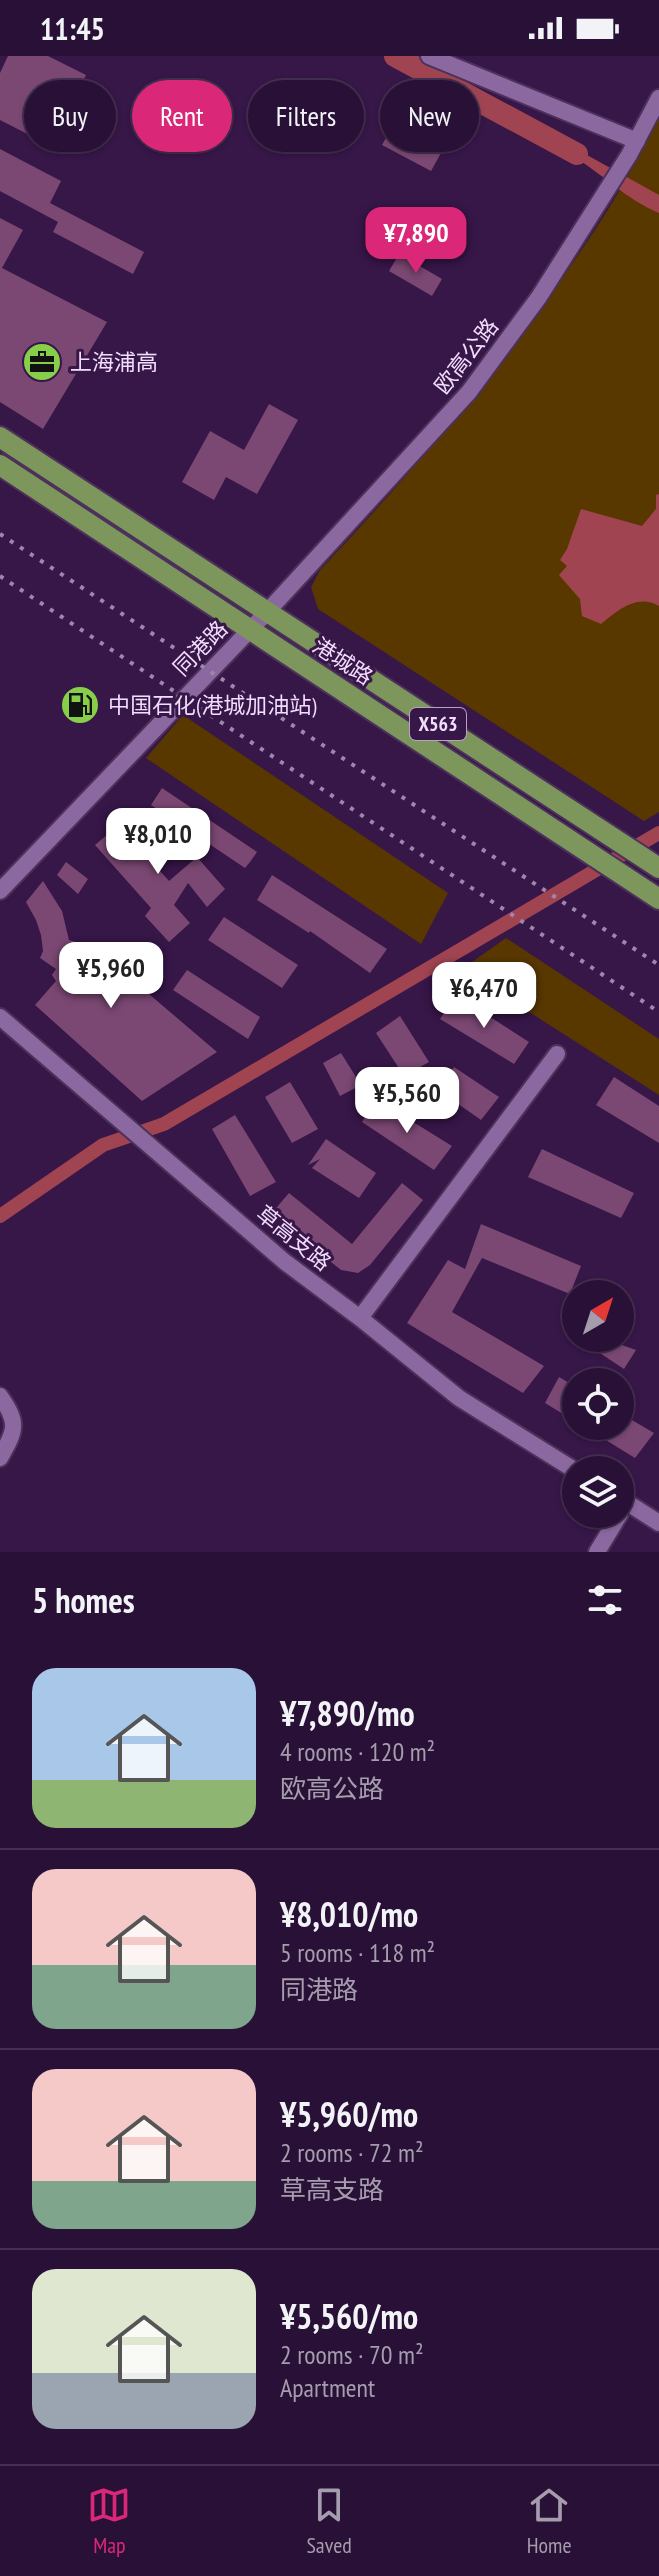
<!DOCTYPE html>
<html lang="en">
<head>
<meta charset="utf-8">
<style>
	body { margin:0; font-family:"PT Sans Narrow","Noto Sans SC",sans-serif; background:#31193e; color:#f1f3f6; height:100vh; display:flex; flex-direction:column; font-size:30px; white-space:nowrap }
	* { box-sizing:border-box; margin:0 }
	p { font-size:26px; color:#a59dad }
	.icon { flex:none; width:44px; height:44px; fill:none; stroke:currentColor; stroke-width:2; stroke-linecap:round; stroke-linejoin:round }
	.map { position:relative; height:1496px; overflow:hidden }
	.sheet { display:flex; flex-direction:column; background:#291036; flex:1 }
	.sheet>* { flex:none }
	.top-card { position:absolute; left:24px; top:24px; width:612px; height:72px; display:flex; gap:16px }
	.needle { width:52px; rotate:39deg }
	.fabs { position:absolute; left:562px; top:1224px; display:grid; gap:16px }
	.fabs a { display:grid; place-items:center; width:72px; height:72px; border-radius:50%; background:#291036; box-shadow:0 2px 6px #0004,0 0 0 2px #453051; font-size:40px }
	.price { position:absolute; translate:-50% -68px; padding:0 18px; border-radius:16px; background:#fff; color:#222; font-size:26px; line-height:52px; filter:drop-shadow(0 2px 4px #0008) }
	.price::after { content:''; position:absolute; left:50%; top:48px; width:24px; height:18px; margin-left:-12px; background:inherit; clip-path:polygon(0 0,100% 0,50% 100%) }
	.price.active { background:#db2777; color:#fff }
	ul { padding:0; list-style:none }
	li { display:flex; align-items:center; gap:24px; height:200px; padding:0 32px }
	li+li { border-top:2px solid #453051 }
	li span { display:grid; place-items:center; flex:none; width:224px; height:160px; border-radius:24px; color:#555 }
	li>.icon { margin-inline-start:auto }
	span .icon { width:96px; height:96px; fill:#fffc; stroke-width:1 }
	li b { font-size:34px }
	h2 { display:flex; justify-content:space-between; align-items:center; height:96px; padding:0 32px; font-size:34px }
	.chip { padding:0 28px; border-radius:36px; background:#291036; box-shadow:0 2px 6px #0004,0 0 0 2px #453051; font-size:28px; line-height:72px }
	.chip.active { background:#db2777; color:#fff }
	.status { display:flex; justify-content:space-between; align-items:center; height:56px; padding:0 40px; background:#291036; direction:ltr }
	.status svg { height:22px; fill:currentColor }
	.dock { display:flex; justify-content:space-around; align-items:center; height:112px; border-top:2px solid #453051; background:#291036; font-size:22px; color:#a59dad }
	.dock a { display:grid; justify-items:center; gap:4px }
	.dock .active { color:#db2777 }
	.map>svg:first-child { display:block }
	.green { fill:#593800 }
	.water { fill:#a04452 }
	.lines { fill:none; stroke-linecap:round; stroke-linejoin:round }
	.canal { stroke:#a04452; stroke-width:14 }
	.river { stroke:#a04452; stroke-width:22 }
	.building { fill:#7b4873 }
	.minor-casing { stroke:#4c315b; stroke-width:20 }
	.major-casing { stroke:#4c315b; stroke-width:24 }
	.minor { stroke:#8c68a0; stroke-width:16 }
	.major { stroke:#7c965c; stroke-width:20 }
	.rail { stroke:#9f86ad; stroke-width:4; stroke-dasharray:4 8; stroke-linecap:butt }
	.labels { text-anchor:middle; dominant-baseline:central; stroke-width:6; stroke-linejoin:round; paint-order:stroke }
	.shield { fill:#371648; stroke:#b9a1c6; stroke-width:2 }
	.shield-label { font-size:20px; font-weight:bold; fill:#f1ddfc }
	.street-label { font-size:22px; fill:#f1ddfc; stroke:#371648 }
	.poi-label { font-size:22px; fill:#f1ddfc; stroke:#371648; text-anchor:start }
</style>
</head>
<body>
<div class="status"><b>11:45</b><svg viewBox="0 0 49 12"><path d="M0 12V9h3v3zM5 12V6h3v6zM10 12V3h3v9zM15 12V0h3v12zM26 1h20v11H26zM47 4h2v5h-2z"/></svg></div>
<div class="map">
<svg width="659" height="1496" viewBox="0 0 659 1496">
	<rect width="100%" height="100%" fill="#371648"/>
	<path class="green" d="M659,61V756L644,765L318,553L311,531L320,514C426,402 526,283 609,152C627,123 642,92 659,61Z
		M183,659L448,837L421,888L146,702Z
		M506,882L659,983V1039L462,913Z"/>
	<path class="water" d="M578,94L659,139V157C626,143 606,121 576,102Z
		M659,438V550C637,537 617,555 601,568L582,560L580,543L559,519L567,510L560,504L567,493L581,453L642,470L656,453V439Z"/>
	<g class="lines">
		<path class="canal" d="M0,1160L103,1089L164,1068L659,777"/>
		<path class="river" d="M395,0L577,98"/>
	</g>
	<path class="building" d="M8,0H48L86,19L51,90L0,64V17Z
		M392,71L441,97L431,115L382,89Z
		M0,93L61,125L50,147L144,196L133,218L53,176L58,166L0,135Z
		M0,162L23,174L2,212L107,266L43,373L0,346Z
		M399,198L442,223L432,240L389,215Z
		M269,348L298,364L257,438L226,421L214,444L182,426L210,375L244,394Z
		M162,732L257,796L250,806L245,812L151,749Z
		M158,758L173,774L145,798L169,825L197,801L225,833L207,851L188,827L174,849L190,867L169,886L145,860L151,852L95,789L115,772L129,784Z
		M66,806L88,823L78,838L57,819Z
		M272,819L387,893L370,917L310,875L309,877L257,844Z
		M43,825L62,855L69,884L95,892L217,996L142,1045L35,949L56,925L52,919L56,913L40,902L43,895L41,879L36,864L26,846Z
		M224,861L298,909L282,932L208,884Z
		M187,914L260,961L248,983L173,934Z
		M456,939L529,986L514,1008L440,963Z
		M400,960L429,1006L404,1020L376,977Z
		M341,997L361,1029L340,1040L323,1007Z
		M454,1011L499,1041L481,1064L437,1033Z
		M614,1021L659,1050V1087L596,1049Z
		M290,1026L318,1073L292,1087L265,1041Z
		M376,1043L452,1090L434,1114L362,1066Z
		M235,1059L276,1126L250,1140L212,1073Z
		M326,1083L376,1117L359,1142L312,1112L320,1103L308,1109Z
		M542,1093L634,1137L621,1162L528,1121Z
		M402,1127L423,1144L370,1209L358,1217L341,1214L271,1158L289,1137L352,1188Z
		M481,1168L581,1210L570,1238L482,1202L452,1256L544,1310L523,1337L407,1267L448,1204L465,1213Z
		M577,1282H617L619,1288L636,1294L624,1313Z
		M559,1321L576,1331V1366L545,1347Z
		M620,1357L654,1377L635,1402L583,1370H620Z"/>
	<g class="lines">
		<defs>
			<path id="minor" d="M429,0L637,85
				M0,835L267,556L469,336L539,241L629,99L659,42
				M0,961L285,1206L360,1262L459,1342L576,1415
				M360,1262L557,998
				M0,1340C19,1367 16,1374 0,1402
				M620,1442L659,1467
				M597,1496L620,1458"/>
			<path id="major" d="M0,381L659,812
				M0,409L659,843"/>
		</defs>
		<use href="#minor" class="minor-casing"/>
		<use href="#major" class="major-casing"/>
		<use href="#minor" class="minor"/>
		<use href="#major" class="major"/>
		<path class="rail" d="M0,478L659,909
			M0,520L659,956"/>
	</g>
	<defs>
		<symbol id="office-disc" viewBox="-11 -11 22 22"><circle r="9.5" fill="#88cf49" stroke="#371648"/><path d="M-6-3h4V-5.5h4V-3h4V5H-6ZM-1-4.5V-3h2v-1.5ZM-6 0V1H6V0Z" fill="#111"/></symbol>
		<symbol id="fuel-disc" viewBox="-11 -11 22 22"><circle r="9.5" fill="#88cf49" stroke="#371648"/><path d="M-5.5-6h7V0h2V4h1.3V-2.5L3-4.5l.8-.8L6-3V5H2.5V1h-1V6h-7ZM-4.2-4.7v3.2H.2V-4.7Z" fill="#111"/></symbol>
	</defs>
	<g fill-rule="evenodd">
		<use href="#office-disc" x="20" y="284" width="44" height="44"/>
		<use href="#fuel-disc" x="58" y="627" width="44" height="44"/>
	</g>
	<g class="labels">
		<rect class="shield" x="410" y="652" width="56" height="32" rx="6"/>
		<g class="shield-label">
			<text x="438" y="668">X563</text>
		</g>
		<g class="street-label">
			<text transform="translate(466 300) rotate(-52)">欧高公路</text>
			<text transform="translate(200 592) rotate(-46)">同港路</text>
			<text transform="translate(343 605) rotate(33)">港城路</text>
			<text transform="translate(294 1182) rotate(39)">草高支路</text>
		</g>
		<g class="poi-label">
			<text x="70" y="306">上海浦高</text>
			<text x="108" y="649">中国石化(港城加油站)</text>
		</g>
	</g>
</svg>
<div class="fabs">
<a><svg class="needle" viewBox="-14 -14 28 28"><path d="M0-13l5 13h-10z" fill="#e53935"/><path d="M0 13l5-13h-10z" fill="#a59dad"/></svg></a>
<a><svg class="icon" aria-label="locate" viewBox="0 0 24 24"><circle cx="12" cy="12" r="6"/><path d="M12 2v4M12 18v4M2 12h4M18 12h4"/></svg></a>
<a><svg class="icon" aria-label="layers" viewBox="0 0 24 24"><path d="M12 4l9 5-9 5-9-5zM3 14l9 5 9-5"/></svg></a>
</div>
<b class="price active" style="left:416px;top:219px">¥7,890</b>
<b class="price" style="left:158px;top:820px">¥8,010</b>
<b class="price" style="left:111px;top:954px">¥5,960</b>
<b class="price" style="left:484px;top:974px">¥6,470</b>
<b class="price" style="left:407px;top:1079px">¥5,560</b>
<div class="top-card">
<a class="chip">Buy</a>
<a class="chip active">Rent</a>
<a class="chip">Filters</a>
<a class="chip">New</a>
</div>
</div>
<section class="sheet">
<h2>5 homes<svg class="icon" aria-label="filters" viewBox="0 0 24 24"><path d="M4 7h16M4 17h16"/><circle cx="9" cy="7" r="2"/><circle cx="15" cy="17" r="2"/></svg></h2>
<ul>
<li><span style="background:linear-gradient(#a9c7e8 70%,#8fb573 0)"><svg class="icon" aria-label="home" viewBox="0 0 24 24"><path d="M3 11l9-7 9 7M6 9v11h12V9"/></svg></span><div><b>¥7,890/mo</b><p>4 rooms · 120 m²</p><p>欧高公路</p></div></li>
<li><span style="background:linear-gradient(#f6c9c9 60%,#7fa58c 0)"><svg class="icon" aria-label="home" viewBox="0 0 24 24"><path d="M3 11l9-7 9 7M6 9v11h12V9"/></svg></span><div><b>¥8,010/mo</b><p>5 rooms · 118 m²</p><p>同港路</p></div></li>
<li><span style="background:linear-gradient(#f6c9c9 70%,#7fa58c 0)"><svg class="icon" aria-label="home" viewBox="0 0 24 24"><path d="M3 11l9-7 9 7M6 9v11h12V9"/></svg></span><div><b>¥5,960/mo</b><p>2 rooms · 72 m²</p><p>草高支路</p></div></li>
<li><span style="background:linear-gradient(#dfe7d0 65%,#9aa5b1 0)"><svg class="icon" aria-label="home" viewBox="0 0 24 24"><path d="M3 11l9-7 9 7M6 9v11h12V9"/></svg></span><div><b>¥5,560/mo</b><p>2 rooms · 70 m²</p><p>Apartment</p></div></li>
</ul>
</section>
<nav class="dock">
<a class="active"><svg class="icon" aria-label="map" viewBox="0 0 24 24"><path d="M3 6l6-2 6 2 6-2v14l-6 2-6-2-6 2zM9 4v14M15 6v14"/></svg>Map</a>
<a><svg class="icon" aria-label="saved" viewBox="0 0 24 24"><path d="M7 4h10v16l-5-4-5 4z"/></svg>Saved</a>
<a><svg class="icon" aria-label="home" viewBox="0 0 24 24"><path d="M3 11l9-7 9 7M6 9v11h12V9"/></svg>Home</a>
</nav>
</body>
</html>
